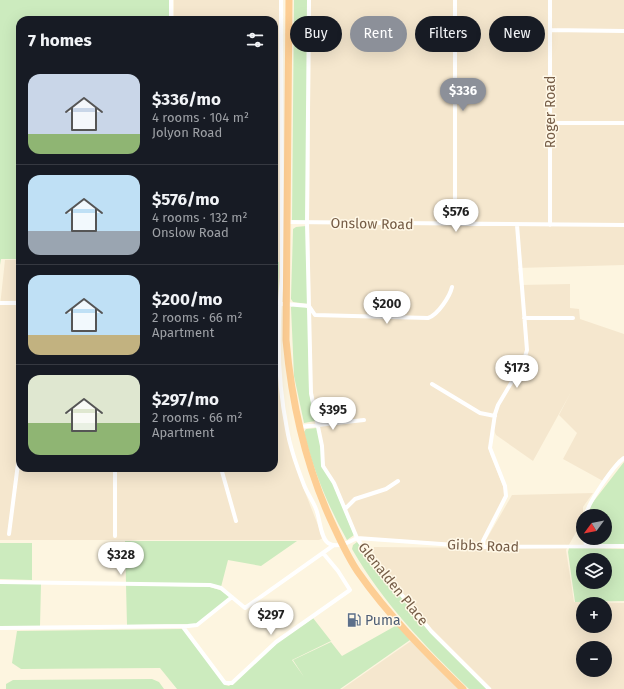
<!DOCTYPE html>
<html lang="en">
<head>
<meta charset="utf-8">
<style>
	body { margin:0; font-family:"Fira Sans",sans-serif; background:#20242c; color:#f1f3f6; height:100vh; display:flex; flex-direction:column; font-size:15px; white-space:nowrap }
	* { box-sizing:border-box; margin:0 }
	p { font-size:13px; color:#9ea1a6 }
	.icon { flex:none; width:22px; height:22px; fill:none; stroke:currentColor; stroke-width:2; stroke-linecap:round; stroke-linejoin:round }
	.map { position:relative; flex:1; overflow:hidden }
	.panel { position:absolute; left:16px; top:16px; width:262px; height:456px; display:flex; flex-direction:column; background:#171b24; border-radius:12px; box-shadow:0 4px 16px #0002 }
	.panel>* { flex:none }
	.hud { position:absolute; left:290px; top:16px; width:274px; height:36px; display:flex; gap:8px }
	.needle { width:26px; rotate:238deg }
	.tools { position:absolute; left:576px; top:509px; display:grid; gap:8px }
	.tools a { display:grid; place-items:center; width:36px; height:36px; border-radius:50%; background:#171b24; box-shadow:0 4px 16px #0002; font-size:20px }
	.price { position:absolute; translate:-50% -34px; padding:0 9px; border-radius:14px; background:#fff; color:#222; font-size:13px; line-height:26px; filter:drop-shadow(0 1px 2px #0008) }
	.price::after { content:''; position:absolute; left:50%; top:24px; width:12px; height:9px; margin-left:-6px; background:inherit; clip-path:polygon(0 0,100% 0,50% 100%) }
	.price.selected { background:#8c9099; color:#fff }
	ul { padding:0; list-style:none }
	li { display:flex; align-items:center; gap:12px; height:100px; padding:0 12px }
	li+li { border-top:1px solid #363941 }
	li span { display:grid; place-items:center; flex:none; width:112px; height:80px; border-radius:12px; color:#555 }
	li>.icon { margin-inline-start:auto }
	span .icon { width:48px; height:48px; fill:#fffc; stroke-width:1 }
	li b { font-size:17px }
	h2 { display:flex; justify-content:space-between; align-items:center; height:48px; padding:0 12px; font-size:17px }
	.pill { padding:0 14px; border-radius:18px; background:#171b24; box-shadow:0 4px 16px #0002; font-size:14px; line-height:36px }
	.pill.selected { background:#8c9099; color:#fff }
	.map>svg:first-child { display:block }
	.residential { fill:#f5e7ce; fill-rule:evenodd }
	.green { fill:#ccebbe; fill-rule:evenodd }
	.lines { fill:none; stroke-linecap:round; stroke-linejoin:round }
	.minor { stroke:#fff; stroke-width:4 }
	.trunk { stroke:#fdce94; stroke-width:7 }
	.labels { text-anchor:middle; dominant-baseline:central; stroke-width:3; stroke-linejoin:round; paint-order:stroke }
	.street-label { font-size:14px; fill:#755c46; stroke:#fff8e7 }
	.service-label { font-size:14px; fill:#4e5e75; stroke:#fff8e7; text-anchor:start }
</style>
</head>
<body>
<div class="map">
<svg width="624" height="689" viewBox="0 0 624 689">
	<rect width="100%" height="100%" fill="#fdf5e0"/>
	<path class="residential" d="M174,0H280L281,278L278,337L286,430L303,487L323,538L319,540H0V306L5,260H20V468H274V20H174Z
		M311,0H624V265L518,268L520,285L570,284V308L579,309L580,319L624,334V456L618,460L603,481L563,459L577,433L559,415L571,392L533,461L496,435L492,426L489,447L490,454L503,486L506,496L482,545L358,537L325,466L312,393L309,221Z
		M593,493L583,507V520L566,550L574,602L624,603V689H492L432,630L373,555L374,547L487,548L486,540L512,495ZM583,604H605V626H583ZM583,648H605V670H583Z
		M411,641L459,689H342Z"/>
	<path class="green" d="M0,0H169V20H20V259H1L0,265Z
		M294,0H308L306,222H292Z
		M306,226L308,304L293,302L291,299L293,229L296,227Z
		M274,262H279L278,299L275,301Z
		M295,305L304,306L308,309L309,392L315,421L304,423L294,376L291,307Z
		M317,428L322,447V466L333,484L354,535L347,540C328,506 313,470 304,432L306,429Z
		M624,462V544H590L588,538H605V516H587L590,506Z
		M125,541H297L261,566L228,560L221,587L126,583Z
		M357,542L430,631L488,689H469C424,645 383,603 352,549L353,545Z
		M0,543H32V580L0,579Z
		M569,548L624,549V601L575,602L568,552ZM583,560H605V582H583Z
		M0,584H41L40,626H0Z
		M126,585L210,587L220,590L230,597L196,624L127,625Z
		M313,618L331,641L292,660L304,677L293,660L331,642L342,656L397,625L410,640L340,689H177L160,668L21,669L12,663L17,631L183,629L225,685L229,686L277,643Z
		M152,679L159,682L164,689H6V684L13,680Z"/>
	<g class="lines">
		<path class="minor" d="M281,0L282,277C277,327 277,380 287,429C290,448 297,467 304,485C307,493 313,501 316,509C320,518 320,537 328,543C337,549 349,542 357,538L483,547L624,546
			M309,0L307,223L311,393L322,446L323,466L334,483L357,538L365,550L431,631L489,689
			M455,0V225
			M550,0V225
			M171,20V0
			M550,30L624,31
			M549,123H624
			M287,222L624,225
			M0,303H20
			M274,303L309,306L315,315L428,318C438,315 450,296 452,287
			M524,318H573
			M432,384L480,413L495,416
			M299,427L364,420
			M115,468V536
			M221,468L236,521
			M345,509L355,499L386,489L398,481
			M586,516C586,505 614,465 624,458
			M9,534L20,448
			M585,538L586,546
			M483,547V541L506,496L505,486L490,448L495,414L498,405L523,363L527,350L517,225
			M0,582L210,585L221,588L245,608L334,545
			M183,627L225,683H232L276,642L350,590L338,571L323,553
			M0,628L188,626L197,625L232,597"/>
		<path class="trunk" d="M289,0L286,340C292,406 306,469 335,529C342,544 349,559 358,572C388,615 425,652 463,689"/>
	</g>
	<defs>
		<symbol id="fuel-bare" viewBox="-9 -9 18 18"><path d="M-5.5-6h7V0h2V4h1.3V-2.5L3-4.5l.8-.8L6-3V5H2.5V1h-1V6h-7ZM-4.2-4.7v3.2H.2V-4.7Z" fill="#5c6f8a" stroke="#fff8e7" stroke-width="2.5" paint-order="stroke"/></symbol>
	</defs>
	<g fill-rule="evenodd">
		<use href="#fuel-bare" x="344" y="610" width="20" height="20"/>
	</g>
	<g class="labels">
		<g class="street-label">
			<text transform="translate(550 112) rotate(-90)">Roger Road</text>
			<text transform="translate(372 224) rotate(1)">Onslow Road</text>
			<text transform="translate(483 546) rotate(2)">Gibbs Road</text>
			<text transform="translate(393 584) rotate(51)">Glenalden Place</text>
		</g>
		<g class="service-label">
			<text x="365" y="620">Puma</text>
		</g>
	</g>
</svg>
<div class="tools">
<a><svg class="needle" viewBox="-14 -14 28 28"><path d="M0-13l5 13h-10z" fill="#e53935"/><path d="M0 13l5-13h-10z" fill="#9ea1a6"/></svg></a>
<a><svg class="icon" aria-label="layers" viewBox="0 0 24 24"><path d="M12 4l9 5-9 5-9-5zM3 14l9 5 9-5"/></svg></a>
<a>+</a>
<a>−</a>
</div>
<b class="price selected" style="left:463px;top:112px">$336</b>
<b class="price" style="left:456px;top:233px">$576</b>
<b class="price" style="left:387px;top:325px">$200</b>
<b class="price" style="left:517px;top:389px">$173</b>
<b class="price" style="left:333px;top:431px">$395</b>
<b class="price" style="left:121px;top:576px">$328</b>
<b class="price" style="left:271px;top:636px">$297</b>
<div class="hud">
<a class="pill">Buy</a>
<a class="pill selected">Rent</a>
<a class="pill">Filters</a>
<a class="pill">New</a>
</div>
<section class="panel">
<h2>7 homes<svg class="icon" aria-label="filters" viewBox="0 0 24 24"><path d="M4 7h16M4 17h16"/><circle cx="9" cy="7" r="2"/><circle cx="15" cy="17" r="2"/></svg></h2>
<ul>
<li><span style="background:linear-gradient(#c9d6e8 75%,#8fb573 0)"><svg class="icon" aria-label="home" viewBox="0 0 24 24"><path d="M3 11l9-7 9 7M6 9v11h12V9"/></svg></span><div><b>$336/mo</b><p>4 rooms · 104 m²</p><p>Jolyon Road</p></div></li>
<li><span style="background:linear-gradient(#bfe0f5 70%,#9aa5b1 0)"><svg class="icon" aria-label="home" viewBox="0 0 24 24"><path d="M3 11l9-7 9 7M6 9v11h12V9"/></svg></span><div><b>$576/mo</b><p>4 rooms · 132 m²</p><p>Onslow Road</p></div></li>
<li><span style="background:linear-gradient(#bfe0f5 75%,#c2b280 0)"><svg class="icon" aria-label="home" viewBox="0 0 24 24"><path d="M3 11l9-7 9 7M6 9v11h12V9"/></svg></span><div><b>$200/mo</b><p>2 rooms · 66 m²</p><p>Apartment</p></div></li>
<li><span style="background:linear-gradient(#dfe7d0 60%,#8fb573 0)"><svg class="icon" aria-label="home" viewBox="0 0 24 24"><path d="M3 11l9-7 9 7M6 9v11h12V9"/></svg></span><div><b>$297/mo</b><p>2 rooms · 66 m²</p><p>Apartment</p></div></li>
</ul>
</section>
</div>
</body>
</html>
